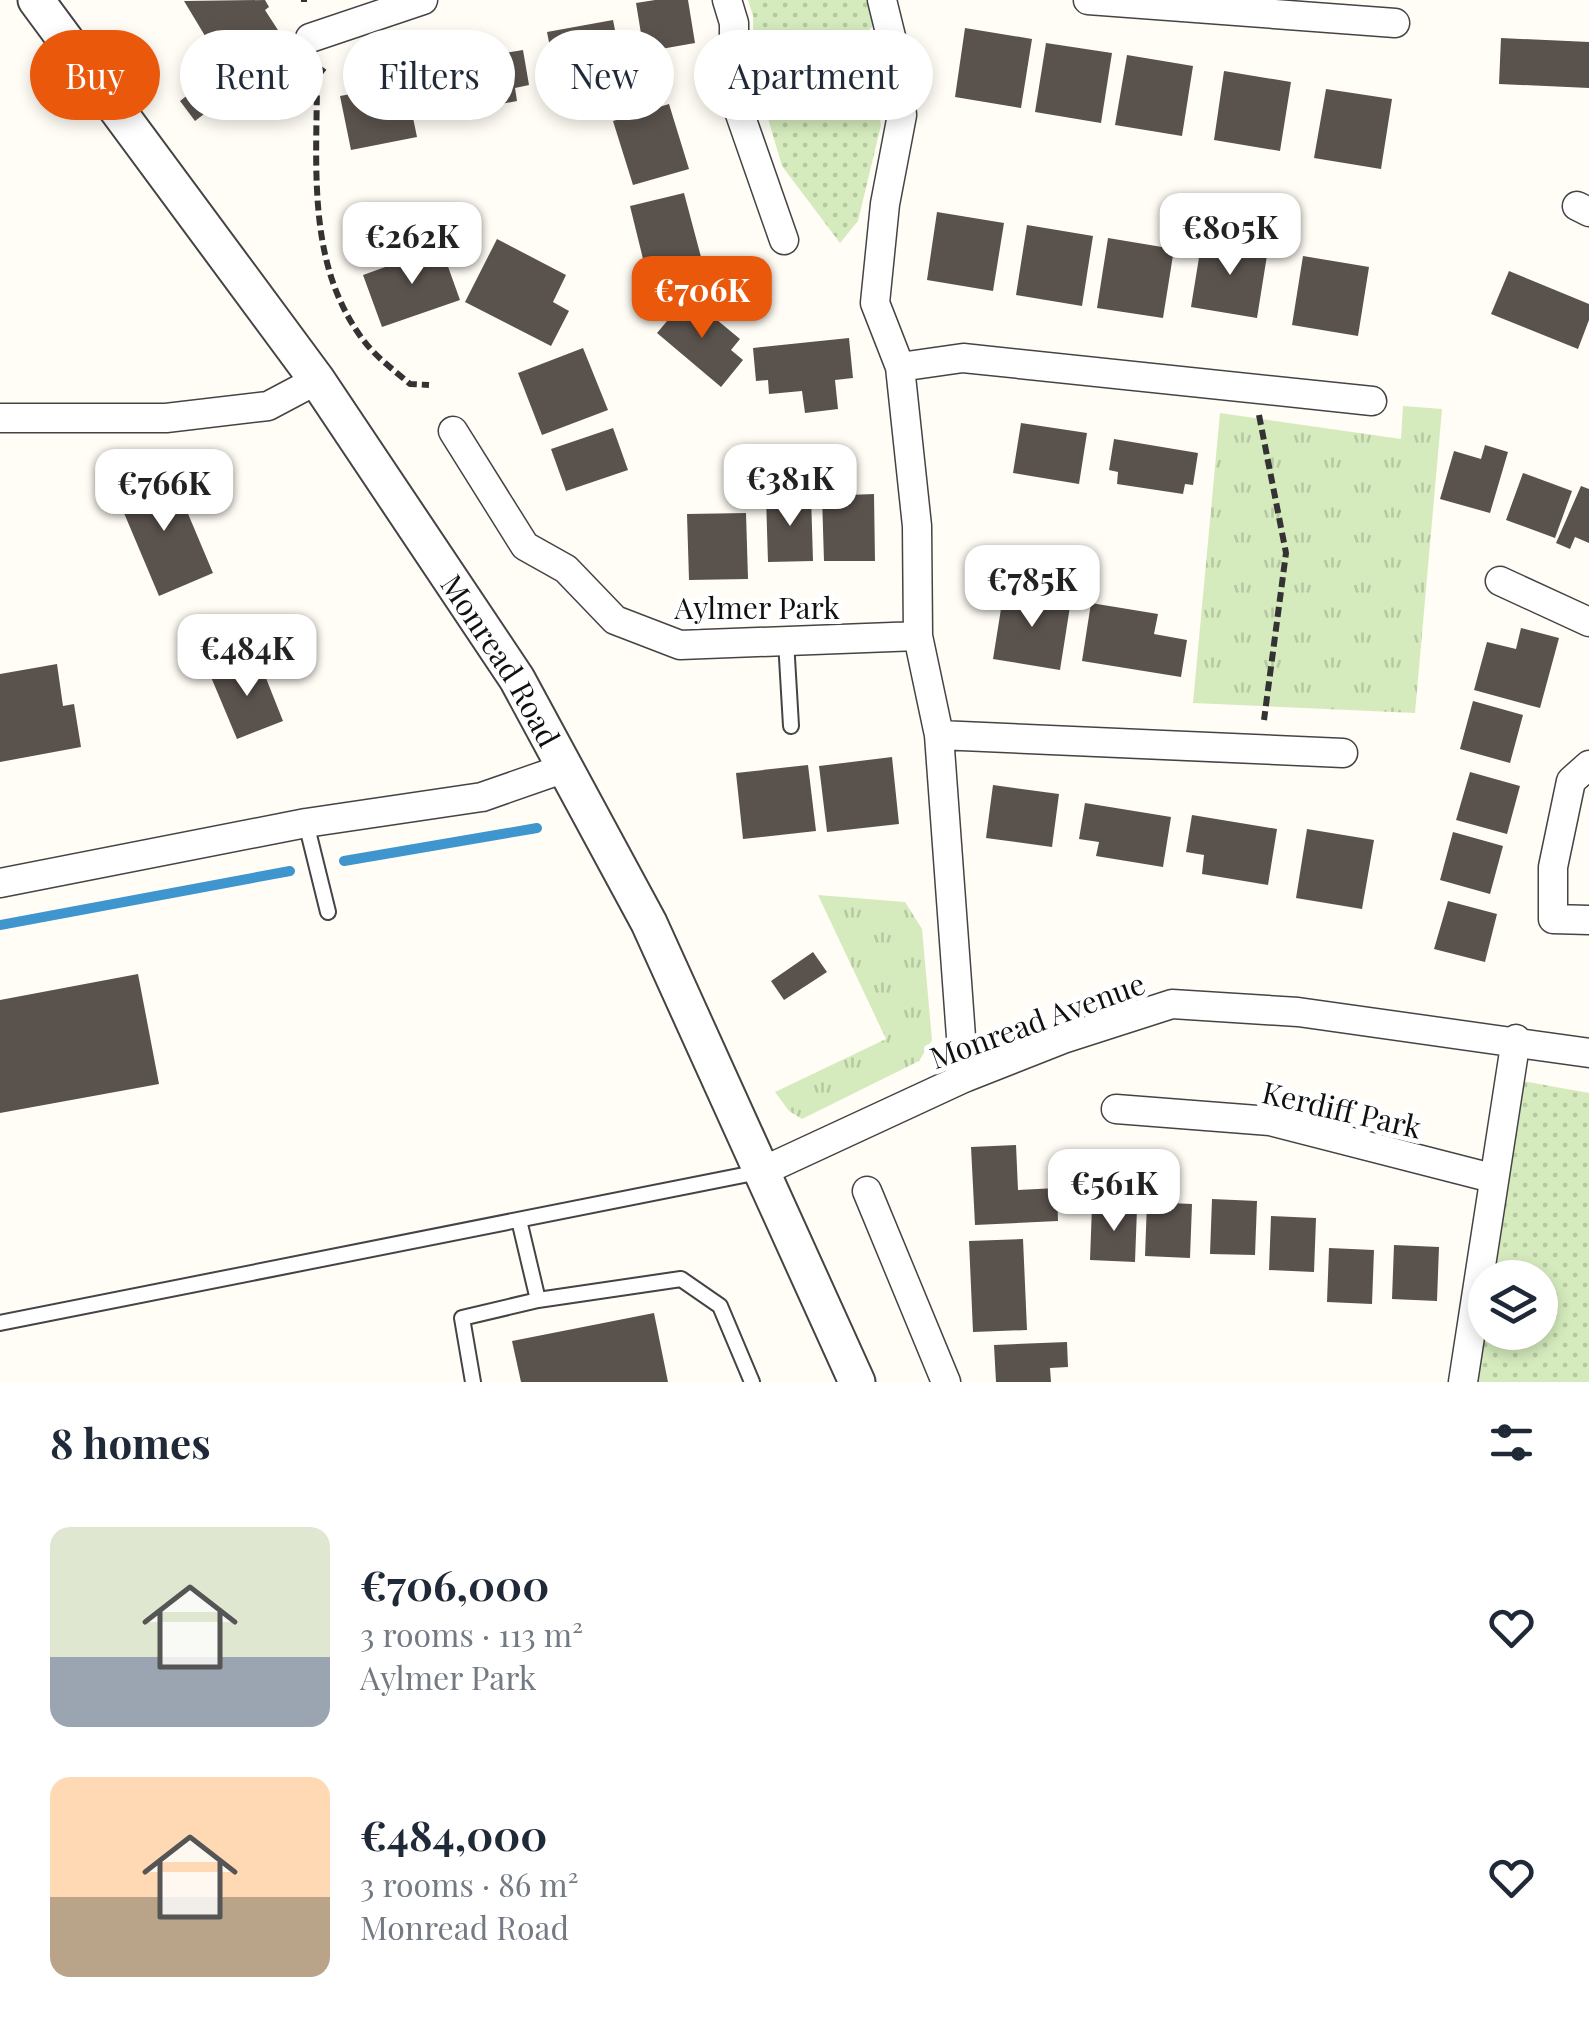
<!DOCTYPE html>
<html lang="en">
<head>
<meta charset="utf-8">
<style>
	body { margin:0; font-family:"Playfair Display",serif; background:#f6f6f7; color:#1f2937; height:100vh; display:flex; flex-direction:column; font-size:38px; white-space:nowrap }
	* { box-sizing:border-box; margin:0 }
	p { font-size:32px; color:#747a83 }
	.icon { flex:none; width:55px; height:55px; fill:none; stroke:currentColor; stroke-width:2; stroke-linecap:round; stroke-linejoin:round }
	.map { position:relative; height:1382px; overflow:hidden }
	.side { display:flex; flex-direction:column; background:#fff; flex:1 }
	.side>* { flex:none }
	.banner { position:absolute; left:30px; top:30px; width:1000px; height:90px; display:flex; gap:20px }
	.buttons { position:absolute; left:1468px; top:1260px; display:grid; gap:20px }
	.buttons a { display:grid; place-items:center; width:90px; height:90px; border-radius:50%; background:#fff; box-shadow:0 5px 15px #0003; font-size:50px }
	.price { position:absolute; translate:-50% -85px; padding:0 22px; border-radius:20px; background:#fff; color:#222; font-size:32px; line-height:65px; filter:drop-shadow(0 2px 5px #0008) }
	.price::after { content:''; position:absolute; left:50%; top:60px; width:30px; height:22px; margin-left:-15px; background:inherit; clip-path:polygon(0 0,100% 0,50% 100%) }
	.price.selected { background:#ea580c; color:#fff }
	ul { padding:0; list-style:none }
	li { display:flex; align-items:center; gap:30px; height:250px; padding:0 50px }
	li span { display:grid; place-items:center; flex:none; width:280px; height:200px; border-radius:20px; color:#555 }
	li>.icon { margin-inline-start:auto }
	span .icon { width:120px; height:120px; fill:#fffc; stroke-width:1 }
	li b { font-size:42px }
	h2 { display:flex; justify-content:space-between; align-items:center; height:120px; padding:0 50px; font-size:42px }
	.chip { padding:0 35px; border-radius:45px; background:#fff; box-shadow:0 5px 15px #0003; font-size:35px; line-height:90px }
	.chip.selected { background:#ea580c; color:#fff }
	.map>svg:first-child { display:block }
	.grass { fill:url(#grass-tufts) }
	.park { fill:url(#park-dots) }
	.lines { fill:none; stroke-linecap:round; stroke-linejoin:round }
	.stream { stroke:#3f96cf; stroke-width:10 }
	.building { fill:#5a524d }
	.service-casing { stroke:#444; stroke-width:18 }
	.minor-casing { stroke:#444; stroke-width:31 }
	.tertiary-casing { stroke:#444; stroke-width:39 }
	.path { stroke:#333; stroke-width:6; stroke-dasharray:10 5; stroke-linecap:butt }
	.service { stroke:#fff; stroke-width:14 }
	.minor { stroke:#fff; stroke-width:28 }
	.tertiary { stroke:#fff; stroke-width:35 }
	.labels { text-anchor:middle; dominant-baseline:central; stroke-width:10; stroke-linejoin:round; paint-order:stroke }
	.street-label { font-size:30px; fill:#111; stroke:#fff }
</style>
</head>
<body>
<div class="map">
<svg width="1589" height="1382" viewBox="0 0 1589 1382">
	<defs>
		<pattern id="grass-tufts" width="24" height="20" patternUnits="userSpaceOnUse" patternTransform="scale(2.5)"><rect width="24" height="20" fill="#d5ebbd"/><path d="M3 7l-1-3M5 7V3M7 7l1-3M15 17l-1-3M17 17v-4M19 17l1-3" fill="none" stroke="#b6c8a1"/></pattern>
		<pattern id="park-dots" width="8" height="8" patternUnits="userSpaceOnUse" patternTransform="scale(2.5)"><rect width="8" height="8" fill="#d5ebbd"/><path d="M2 2h.1M6 6h.1" fill="none" stroke="#b6c8a1" stroke-width="1.8" stroke-linecap="round"/></pattern>
	</defs>
	<rect width="100%" height="100%" fill="#fffdf5"/>
	<path class="grass" d="M1403,406L1442,409L1415,713L1193,703L1220,413L1401,439Z
		M818,895L905,902L922,929L932,1040L919,1061L802,1119L789,1111L775,1092L886,1039Z"/>
	<path class="park" d="M748,0H894L866,34L881,125L858,221L840,243L782,166L754,71L753,16Z
		M1523,1081L1589,1093V1382H1476L1485,1324V1332H1540V1278L1492,1277Z"/>
	<g class="lines">
		<path class="stream" d="M344,861L537,828
			M0,925L290,871"/>
	</g>
	<path class="building" d="M265,0L269,7L265,10L287,44L263,59L254,44L222,64L184,1Z
		M655,0H688L695,43L644,52L636,3Z
		M613,20L623,70L557,83L547,32Z
		M965,28L1032,39L1021,108L955,97Z
		M1501,38L1589,42V88L1499,84Z
		M1046,43L1112,53L1101,123L1035,112Z
		M523,50L529,85L515,88L517,101L451,113L442,64Z
		M1127,55L1193,66L1182,136L1115,125Z
		M218,71L234,91L195,121L180,101Z
		M1224,71L1291,82L1280,151L1214,140Z
		M406,84L417,137L351,150L340,96Z
		M1326,89L1392,99L1381,169L1314,158Z
		M669,104L689,169L633,185L613,121Z
		M684,193L701,257L646,271L630,206Z
		M937,212L1004,223L993,291L927,280Z
		M1027,225L1093,236L1082,306L1016,295Z
		M1108,238L1174,249L1163,318L1097,308Z
		M497,239L566,275L553,302L569,311L551,346L465,302Z
		M1202,239L1268,249L1257,318L1191,307Z
		M441,247L460,300L382,327L363,275Z
		M1303,256L1369,267L1358,336L1292,325Z
		M1509,271L1589,304V320L1578,349L1491,314Z
		M688,296L740,339L731,350L743,360L721,387L657,333Z
		M849,338L853,378L835,380L838,409L805,413L802,391L769,394L768,380L756,381L753,348Z
		M583,348L608,410L542,435L518,373Z
		M1021,423L1087,433L1079,484L1013,473Z
		M613,428L628,470L566,491L551,449Z
		M1114,439L1198,453L1193,485L1185,484L1183,494L1117,484L1118,472L1109,470Z
		M1485,445L1508,452L1490,513L1440,499L1454,451L1481,459Z
		M170,471L213,573L159,596L116,494Z
		M1523,473L1572,491L1555,538L1506,520Z
		M1581,486L1589,489V543L1575,537L1570,549L1556,543Z
		M874,494L875,561H824L822,496Z
		M811,495L813,561L768,562L766,497Z
		M746,513L748,579L689,580L687,514Z
		M1004,590L1071,600L1060,670L993,659Z
		M1091,603L1158,614L1154,634L1187,640L1181,677L1082,661Z
		M1521,628L1559,638L1540,708L1474,690L1487,642L1516,649Z
		M258,658L283,721L237,739L211,677Z
		M57,664L63,706L74,704L81,747L0,762V674Z
		M1473,701L1523,715L1510,763L1460,749Z
		M892,757L899,824L827,832L819,766Z
		M808,765L816,831L743,839L736,773Z
		M1470,772L1520,786L1507,834L1456,820Z
		M993,785L1059,794L1052,847L986,838Z
		M1085,803L1171,817L1163,867L1096,856L1099,842L1079,839Z
		M1192,815L1277,829L1268,885L1202,874L1204,855L1186,852Z
		M1307,829L1374,840L1362,909L1296,898Z
		M1453,832L1503,846L1490,894L1440,880Z
		M1448,901L1497,914L1485,962L1434,949Z
		M813,952L827,972L784,1000L771,981Z
		M138,974L159,1084L0,1113V1000Z
		M1016,1145L1018,1190L1057,1188L1058,1221L975,1225L971,1147Z
		M1212,1199L1257,1201L1255,1255L1210,1254Z
		M1147,1202L1192,1204L1190,1258L1145,1256Z
		M1092,1206L1137,1208L1135,1262L1090,1260Z
		M1271,1216L1316,1218L1314,1272L1269,1270Z
		M1023,1239L1027,1330L973,1332L969,1241Z
		M1394,1245L1439,1247L1437,1301L1392,1299Z
		M1329,1248L1374,1250L1372,1304L1327,1302Z
		M654,1313L668,1382H521L512,1341Z
		M1067,1342L1068,1367L1050,1368L1051,1382H996L994,1345Z"/>
	<g class="lines">
		<defs>
			<path id="service" d="M786,641L791,726
				M306,823L328,912
				M519,1220L538,1300
				M0,1323L759,1172
				M473,1382L462,1318L538,1300L681,1279L720,1306L752,1382"/>
			<path id="minor" d="M727,0L734,23V97L784,240
				M882,0L897,61L902,115L885,204L875,303L900,367L917,526L918,636L939,735L964,1078
				M1088,0L1395,23
				M310,38L423,0
				M1577,206L1589,212
				M900,367L963,358L1372,401
				M0,418H166L268,406L317,380
				M453,431L525,546L566,569L615,620L680,645L918,636
				M1500,581L1589,622
				M939,735L1343,753
				M1589,765L1571,781L1553,867V919L1589,920
				M0,883L306,823L482,797L565,768
				M1116,1109L1270,1121L1492,1178
				M761,1172L964,1078L1063,1039L1172,1004L1298,1012L1589,1053
				M867,1191L946,1382
				M1463,1382L1516,1039"/>
			<g id="tertiary">
				<path id="s1" d="M36,0L317,380L517,679L649,923L857,1382"/>
			</g>
		</defs>
		<use href="#service" class="service-casing"/>
		<use href="#minor" class="minor-casing"/>
		<use href="#tertiary" class="tertiary-casing"/>
		<path class="path" d="M304,0V2
			M324,68L317,77C317,166 306,265 364,341C376,357 395,371 410,384L429,385
			M1259,415L1286,553L1264,720"/>
		<use href="#service" class="service"/>
		<use href="#minor" class="minor"/>
		<use href="#tertiary" class="tertiary"/>
	</g>
	<g class="labels">
		<g class="street-label">
			<text x="757" y="607">Aylmer Park</text>
			<text stroke="none"><textPath href="#s1" startOffset="808">Monread Road</textPath></text>
			<text transform="translate(1037 1020) rotate(-20)">Monread Avenue</text>
			<text transform="translate(1342 1109) rotate(13)">Kerdiff Park</text>
		</g>
	</g>
</svg>
<div class="buttons">
<a><svg class="icon" aria-label="layers" viewBox="0 0 24 24"><path d="M12 4l9 5-9 5-9-5zM3 14l9 5 9-5"/></svg></a>
</div>
<b class="price" style="left:1230px;top:278px">€805K</b>
<b class="price" style="left:412px;top:287px">€262K</b>
<b class="price selected" style="left:702px;top:341px">€706K</b>
<b class="price" style="left:790px;top:529px">€381K</b>
<b class="price" style="left:164px;top:534px">€766K</b>
<b class="price" style="left:1032px;top:630px">€785K</b>
<b class="price" style="left:247px;top:699px">€484K</b>
<b class="price" style="left:1114px;top:1234px">€561K</b>
<div class="banner">
<a class="chip selected">Buy</a>
<a class="chip">Rent</a>
<a class="chip">Filters</a>
<a class="chip">New</a>
<a class="chip">Apartment</a>
</div>
</div>
<section class="side">
<h2>8 homes<svg class="icon" aria-label="filters" viewBox="0 0 24 24"><path d="M4 7h16M4 17h16"/><circle cx="9" cy="7" r="2"/><circle cx="15" cy="17" r="2"/></svg></h2>
<ul>
<li><span style="background:linear-gradient(#dfe7d0 65%,#9aa5b1 0)"><svg class="icon" aria-label="home" viewBox="0 0 24 24"><path d="M3 11l9-7 9 7M6 9v11h12V9"/></svg></span><div><b>€706,000</b><p>3 rooms · 113 m²</p><p>Aylmer Park</p></div><svg class="icon" aria-label="heart" viewBox="0 0 24 24"><path d="M12 20l-8-8c-3-5 5-10 8-4 3-6 11-1 8 4z"/></svg></li>
<li><span style="background:linear-gradient(#ffd9b3 60%,#b9a48a 0)"><svg class="icon" aria-label="home" viewBox="0 0 24 24"><path d="M3 11l9-7 9 7M6 9v11h12V9"/></svg></span><div><b>€484,000</b><p>3 rooms · 86 m²</p><p>Monread Road</p></div><svg class="icon" aria-label="heart" viewBox="0 0 24 24"><path d="M12 20l-8-8c-3-5 5-10 8-4 3-6 11-1 8 4z"/></svg></li>
</ul>
</section>
</body>
</html>
